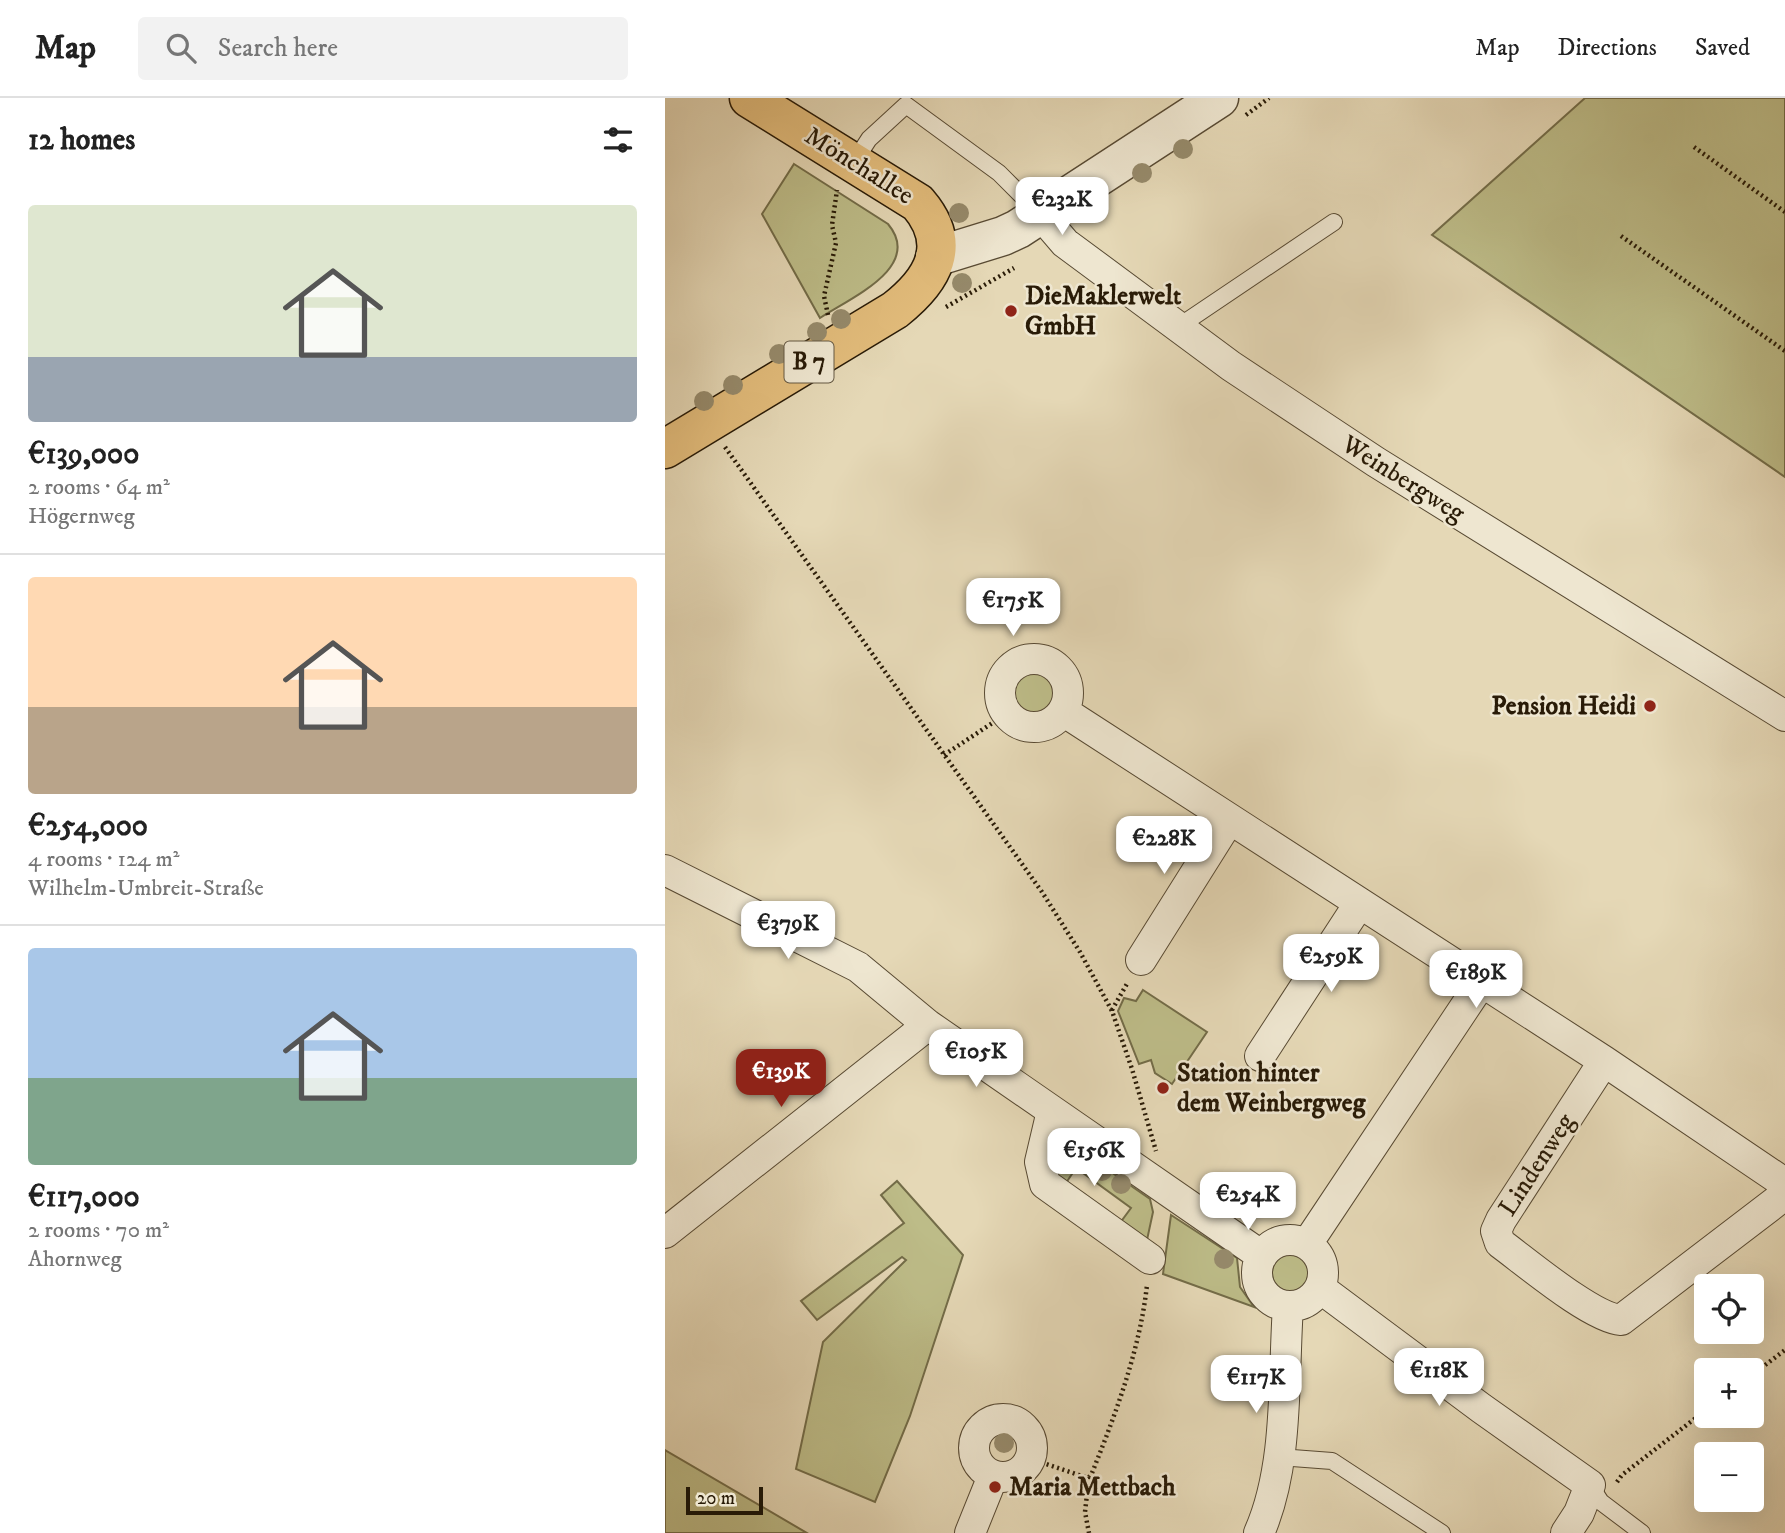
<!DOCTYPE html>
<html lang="en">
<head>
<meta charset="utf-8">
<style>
	body { margin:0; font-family:"IM FELL DW Pica",serif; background:#f2f2f2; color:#222; height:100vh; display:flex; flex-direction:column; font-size:26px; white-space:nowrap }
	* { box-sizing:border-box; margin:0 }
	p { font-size:23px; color:#767676 }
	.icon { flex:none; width:38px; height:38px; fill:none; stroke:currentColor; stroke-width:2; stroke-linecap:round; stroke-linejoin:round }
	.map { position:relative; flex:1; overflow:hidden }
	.details { display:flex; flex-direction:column; background:#fff; width:665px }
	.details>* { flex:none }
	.tools { position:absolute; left:1029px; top:1176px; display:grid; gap:14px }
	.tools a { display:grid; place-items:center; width:70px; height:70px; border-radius:7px; background:#fff; box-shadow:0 7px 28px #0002; font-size:35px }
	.scale { position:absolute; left:21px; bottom:18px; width:77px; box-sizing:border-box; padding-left:7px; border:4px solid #291b07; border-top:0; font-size:19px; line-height:24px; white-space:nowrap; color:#291b07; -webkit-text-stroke:5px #eee6d0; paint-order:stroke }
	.price { position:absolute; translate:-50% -60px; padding:0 16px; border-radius:14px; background:#fff; color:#222; font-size:23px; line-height:46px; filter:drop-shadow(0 2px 4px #0008) }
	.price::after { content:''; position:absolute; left:50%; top:42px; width:21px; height:16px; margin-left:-10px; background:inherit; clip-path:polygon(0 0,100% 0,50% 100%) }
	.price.selected { background:#8f2418; color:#fff }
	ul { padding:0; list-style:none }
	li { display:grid; align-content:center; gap:14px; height:371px; padding:0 28px }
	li+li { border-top:2px solid #e0e0e0 }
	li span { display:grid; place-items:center; height:217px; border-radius:7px; color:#555 }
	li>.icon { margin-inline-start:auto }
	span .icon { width:126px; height:126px; fill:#fffc; stroke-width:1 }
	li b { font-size:30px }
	h2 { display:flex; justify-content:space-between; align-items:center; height:84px; padding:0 28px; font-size:30px }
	header { display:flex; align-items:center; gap:42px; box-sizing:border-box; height:98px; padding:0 35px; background:#fff; border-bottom:2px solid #e0e0e0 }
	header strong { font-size:33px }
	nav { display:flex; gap:38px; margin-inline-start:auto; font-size:24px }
	.search { width:490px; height:63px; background:#f2f2f2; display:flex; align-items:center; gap:18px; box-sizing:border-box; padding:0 24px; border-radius:7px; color:#767676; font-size:26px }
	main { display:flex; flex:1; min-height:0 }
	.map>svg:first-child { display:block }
	.green { fill:#bdbc88; stroke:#736c48; stroke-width:2 }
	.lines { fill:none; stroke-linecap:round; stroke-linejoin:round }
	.service-casing { stroke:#584a33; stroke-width:18 }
	.minor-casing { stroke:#584a33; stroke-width:32 }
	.tertiary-casing { stroke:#584a33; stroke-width:41 }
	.primary-casing { stroke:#291b07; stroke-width:41 }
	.path { stroke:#291b07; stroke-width:4.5; stroke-dasharray:2 3.5; stroke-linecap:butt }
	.service { stroke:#eee6d0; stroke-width:16 }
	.minor { stroke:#eee6d0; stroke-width:30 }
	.tertiary { stroke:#eee6d0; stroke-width:38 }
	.primary { stroke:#e2bc7b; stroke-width:38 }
	.tree { fill:#968a6b }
	.poi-dot { fill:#8f2418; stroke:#eee6d0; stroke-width:2.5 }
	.labels { text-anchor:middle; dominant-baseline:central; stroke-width:5; stroke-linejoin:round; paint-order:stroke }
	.shield { fill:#eee6d0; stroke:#645843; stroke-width:2 }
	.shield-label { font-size:24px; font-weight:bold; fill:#291b07 }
	.street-label { font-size:26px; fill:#291b07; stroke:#eee6d0 }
	.poi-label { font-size:26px; font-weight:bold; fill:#291b07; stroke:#eee6d0; text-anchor:start }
</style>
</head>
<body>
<header>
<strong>Map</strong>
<div class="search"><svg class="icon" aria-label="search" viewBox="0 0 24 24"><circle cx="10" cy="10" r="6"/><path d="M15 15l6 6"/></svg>Search here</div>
<nav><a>Map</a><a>Directions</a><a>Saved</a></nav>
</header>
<main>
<section class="details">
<h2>12 homes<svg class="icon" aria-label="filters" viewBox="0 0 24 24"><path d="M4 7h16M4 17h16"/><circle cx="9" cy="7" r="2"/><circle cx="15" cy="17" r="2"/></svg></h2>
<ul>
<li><span style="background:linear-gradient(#dfe7d0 70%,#9aa5b1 0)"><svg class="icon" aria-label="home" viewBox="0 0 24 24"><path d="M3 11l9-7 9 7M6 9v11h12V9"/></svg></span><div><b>€139,000</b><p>2 rooms · 64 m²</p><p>Högernweg</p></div></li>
<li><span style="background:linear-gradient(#ffd9b3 60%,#b9a48a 0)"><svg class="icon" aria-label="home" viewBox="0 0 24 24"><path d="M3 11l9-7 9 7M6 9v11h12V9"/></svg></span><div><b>€254,000</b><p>4 rooms · 124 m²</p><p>Wilhelm-Umbreit-Straße</p></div></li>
<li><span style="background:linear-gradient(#a9c7e8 60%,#7fa58c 0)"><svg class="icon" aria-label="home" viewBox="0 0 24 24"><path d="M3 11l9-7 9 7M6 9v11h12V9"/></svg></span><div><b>€117,000</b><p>2 rooms · 70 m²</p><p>Ahornweg</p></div></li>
</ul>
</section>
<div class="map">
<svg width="1120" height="1435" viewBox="0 0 1120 1435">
	<rect width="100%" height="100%" fill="#e5d8b6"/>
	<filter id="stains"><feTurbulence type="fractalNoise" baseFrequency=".00286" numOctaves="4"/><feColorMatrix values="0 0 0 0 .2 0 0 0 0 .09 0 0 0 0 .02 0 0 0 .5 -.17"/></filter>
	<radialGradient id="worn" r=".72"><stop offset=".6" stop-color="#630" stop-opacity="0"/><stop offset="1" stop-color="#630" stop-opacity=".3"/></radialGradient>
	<path class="green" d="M920,0H1120V379L767,137Z
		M129,66L223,126C259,169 185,200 155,220L97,116Z
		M348 596a22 22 0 1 1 44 0a22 22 0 1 1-44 0Z
		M478,892L542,934L507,986L490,975L486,962L474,966L453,913L459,900L471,903Z
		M394,1038L485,1101L488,1114L482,1142L455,1125L466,1110L411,1070L401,1085C382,1073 389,1057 394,1038Z
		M232,1083L298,1157L245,1318L210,1404L131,1371L158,1244L241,1162L237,1159L152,1222L136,1203L239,1125L216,1097Z
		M506,1117L572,1160L575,1189L589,1209L498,1176Z
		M607 1175a19 19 0 1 1 38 0a19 19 0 1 1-38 0Z
		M0,1352L142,1435H0Z"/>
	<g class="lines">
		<defs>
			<path id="service" d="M189,64L204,41L241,7L334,75L376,117
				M513,229L669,124
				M614,1359L667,1363L777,1435
				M925,1387L936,1404L977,1435"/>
			<path id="minor" d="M376,117L400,145L566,268L711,364L1120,618
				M335 595a34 34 0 1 1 68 0a34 34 0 1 1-68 0Z
				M398,613L939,963L1115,1082L1119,1090L1117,1099L956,1222C927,1220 861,1164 835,1145L831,1133L836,1122L939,963
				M0,772L193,869L263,927L597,1158
				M476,862L564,722
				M595,958L694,806
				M387,1013L375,1064L380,1086L485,1161
				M0,1135L263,927
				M592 1175a33 33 0 1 1 66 0a33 33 0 1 1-66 0Z
				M642,1146L816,885
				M655,1190L816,1310L925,1387L914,1415L901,1435
				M309 1350a29 29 0 1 1 58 0a29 29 0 1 1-58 0Z
				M305,1435L328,1378
				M594,1435C624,1368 618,1280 623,1208"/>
			<path id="tertiary" d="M270,159L338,138L353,131L554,0"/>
			<path id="primary" d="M0,351L230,212C268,182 289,147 253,105L84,0"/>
		</defs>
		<use href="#service" class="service-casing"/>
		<use href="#minor" class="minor-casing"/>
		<use href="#tertiary" class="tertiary-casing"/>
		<use href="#primary" class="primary-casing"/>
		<path class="path" d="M581,17L604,0
			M1029,49L1120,114
			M956,138L1120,253
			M281,209L349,170
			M163,217L159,198L171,145L167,127L172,92
			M60,349L377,794L415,854L447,913L467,971L491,1053
			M279,657L341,616
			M447,912L463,884
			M1087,1277L1120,1252
			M366,1361L420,1379H424L427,1375C451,1315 475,1251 482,1187
			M424,1379L420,1414L424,1435
			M952,1384L957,1377L1041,1312"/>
		<use href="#service" class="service"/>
		<use href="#minor" class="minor"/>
		<use href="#tertiary" class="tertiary"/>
		<use href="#primary" class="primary"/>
	</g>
	<g class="tree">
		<circle cx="518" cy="51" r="10"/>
		<circle cx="477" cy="75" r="10"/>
		<circle cx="294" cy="115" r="10"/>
		<circle cx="297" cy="185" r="10"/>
		<circle cx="176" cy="221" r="10"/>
		<circle cx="152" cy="234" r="10"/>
		<circle cx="114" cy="256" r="10"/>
		<circle cx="68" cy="287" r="10"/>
		<circle cx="39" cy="303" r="10"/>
		<circle cx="403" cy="1054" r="10"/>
		<circle cx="437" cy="1073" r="10"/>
		<circle cx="456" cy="1086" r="10"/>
		<circle cx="559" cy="1161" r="10"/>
		<circle cx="339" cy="1345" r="10"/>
	</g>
	<g class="poi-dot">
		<circle cx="346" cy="213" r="7"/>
		<circle cx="985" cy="608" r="7"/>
		<circle cx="498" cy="990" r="7"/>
		<circle cx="330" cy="1389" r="7"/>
	</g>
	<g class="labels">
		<rect class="shield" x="119.5" y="243.5" width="49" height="41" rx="5"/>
		<g class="shield-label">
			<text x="144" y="264">B 7</text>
		</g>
		<g class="street-label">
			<text transform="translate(194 68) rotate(32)">Mönchallee</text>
			<text transform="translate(738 381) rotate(32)">Weinbergweg</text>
			<text transform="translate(872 1067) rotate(-57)">Lindenweg</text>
		</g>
		<g class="poi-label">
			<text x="360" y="198">DieMaklerwelt<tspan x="360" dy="30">GmbH</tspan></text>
			<text x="971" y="608" text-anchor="end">Pension Heidi</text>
			<text x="512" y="975">Station hinter<tspan x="512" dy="30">dem Weinbergweg</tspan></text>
			<text x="344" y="1389">Maria Mettbach</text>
		</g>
	</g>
	<rect width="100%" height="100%" filter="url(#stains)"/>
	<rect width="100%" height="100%" fill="url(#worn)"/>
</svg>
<div class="tools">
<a><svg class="icon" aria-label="locate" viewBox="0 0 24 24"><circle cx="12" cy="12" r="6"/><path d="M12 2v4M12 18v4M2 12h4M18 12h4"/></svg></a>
<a>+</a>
<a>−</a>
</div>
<div class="scale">20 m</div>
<b class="price" style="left:397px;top:139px">€232K</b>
<b class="price" style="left:348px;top:540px">€175K</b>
<b class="price" style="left:499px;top:778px">€228K</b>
<b class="price" style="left:123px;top:863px">€379K</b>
<b class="price" style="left:666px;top:896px">€259K</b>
<b class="price" style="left:811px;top:912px">€189K</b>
<b class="price" style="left:311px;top:991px">€105K</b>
<b class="price selected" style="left:116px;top:1011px">€139K</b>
<b class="price" style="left:429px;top:1090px">€156K</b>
<b class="price" style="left:583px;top:1134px">€254K</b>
<b class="price" style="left:774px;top:1310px">€118K</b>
<b class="price" style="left:591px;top:1317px">€117K</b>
</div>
</main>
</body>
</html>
